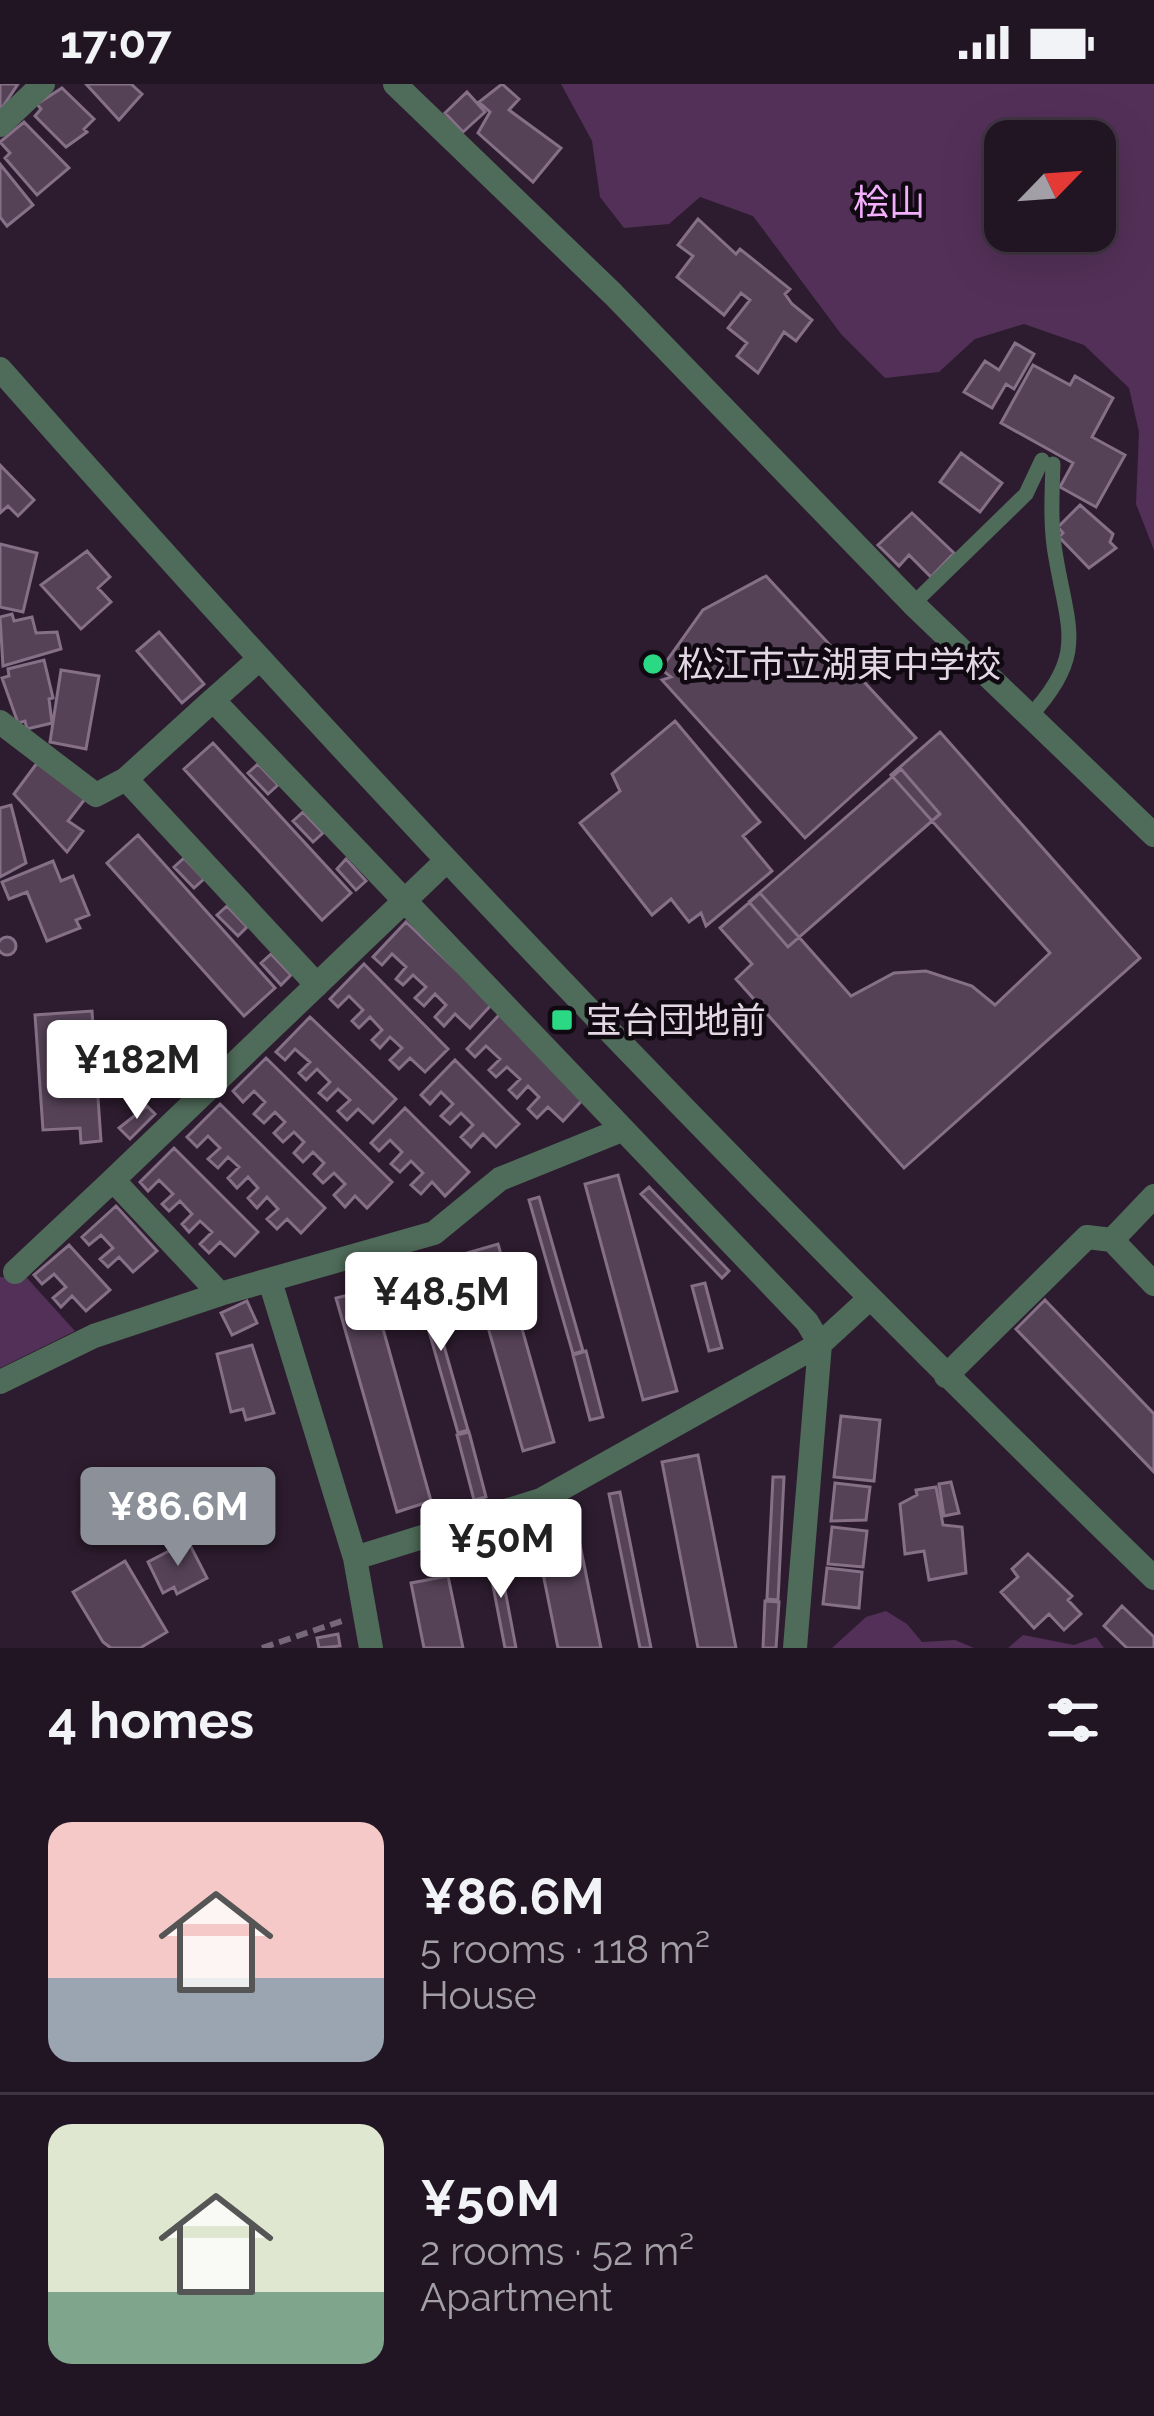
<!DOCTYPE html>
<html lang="en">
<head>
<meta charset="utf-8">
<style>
	body { margin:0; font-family:Raleway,"Noto Sans JP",sans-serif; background:#2a1e2b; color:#f1f3f6; height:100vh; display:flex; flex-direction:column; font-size:45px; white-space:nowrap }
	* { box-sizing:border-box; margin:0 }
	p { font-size:39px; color:#a29fa6 }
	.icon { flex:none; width:66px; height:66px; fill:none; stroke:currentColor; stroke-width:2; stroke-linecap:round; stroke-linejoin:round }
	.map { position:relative; height:1564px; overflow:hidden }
	.sheet { display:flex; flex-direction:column; background:#221523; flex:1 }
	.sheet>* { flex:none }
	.needle { width:78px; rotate:65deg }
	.tools { position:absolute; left:984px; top:36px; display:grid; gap:24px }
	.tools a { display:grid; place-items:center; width:132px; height:132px; border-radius:24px; background:#221523; box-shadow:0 12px 48px #0002,0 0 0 3px #3f3441; font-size:60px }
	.price { position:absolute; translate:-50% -102px; padding:0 27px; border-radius:12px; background:#fff; color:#222; font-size:39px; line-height:78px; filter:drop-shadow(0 3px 6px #0008) }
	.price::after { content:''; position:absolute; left:50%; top:72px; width:36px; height:27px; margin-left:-18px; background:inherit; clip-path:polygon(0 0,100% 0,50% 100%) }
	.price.current { background:#8c9099; color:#fff }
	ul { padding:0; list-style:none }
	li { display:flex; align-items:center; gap:36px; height:300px; padding:0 48px }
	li+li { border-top:3px solid #3f3441 }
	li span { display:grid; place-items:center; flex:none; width:336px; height:240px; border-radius:24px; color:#555 }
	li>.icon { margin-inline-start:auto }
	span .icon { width:144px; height:144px; fill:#fffc; stroke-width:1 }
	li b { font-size:51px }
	h2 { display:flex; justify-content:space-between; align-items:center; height:144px; padding:0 48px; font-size:51px }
	.status { display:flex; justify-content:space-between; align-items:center; height:84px; padding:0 60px; background:#221523; direction:ltr }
	.status svg { height:33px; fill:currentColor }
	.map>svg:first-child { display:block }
	.green { fill:#533058; fill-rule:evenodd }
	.building { fill:#554257; stroke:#857087; stroke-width:3 }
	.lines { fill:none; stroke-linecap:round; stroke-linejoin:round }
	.path { stroke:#756777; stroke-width:6; stroke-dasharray:12 6; stroke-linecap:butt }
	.service { stroke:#4f6b59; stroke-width:15 }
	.minor { stroke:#4f6b59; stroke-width:24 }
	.tertiary { stroke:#4f6b59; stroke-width:24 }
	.poi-dot { fill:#2bd884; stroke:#110912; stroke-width:4.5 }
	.labels { text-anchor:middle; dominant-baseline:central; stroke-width:9; stroke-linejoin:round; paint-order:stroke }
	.park-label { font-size:36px; fill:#f3affc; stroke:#110912 }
	.poi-label { font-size:36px; fill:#e2d7e3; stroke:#110912; text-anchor:start }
</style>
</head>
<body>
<div class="status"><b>17:07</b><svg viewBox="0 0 49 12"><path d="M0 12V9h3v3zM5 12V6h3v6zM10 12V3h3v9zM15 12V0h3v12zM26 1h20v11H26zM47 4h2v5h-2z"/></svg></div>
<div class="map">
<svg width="1154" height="1564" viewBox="0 0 1154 1564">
	<rect width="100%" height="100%" fill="#2d1c2f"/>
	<path class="green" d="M561,0H1154V466L1136,420L1139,348L1129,304L1084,261L1024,240L975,255L939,288L885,294L841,250L753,132L700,113L669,140L624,144L600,113L592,57ZM1005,57H1095V147H1005Z
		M0,1193L27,1194L75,1247L0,1284Z
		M886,1527L907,1540L922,1558L955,1556L974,1564H832L866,1533Z
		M1023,1551L1074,1561L1096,1553L1104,1564H1008Z"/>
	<path class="building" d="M0,0H18L0,27Z
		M86,0H131L142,10L119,36Z
		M502,0L519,15L509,26L561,64L533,98L478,49L490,28L479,18Z
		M62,4L94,35L84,45L87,48L66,63L35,32L41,25L37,20Z
		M467,8L485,28L463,48L445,29Z
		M24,38L69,84L37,111L5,74L10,69L0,58Z
		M0,80L33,121L7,142L0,133Z
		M698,135L736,170L740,165L790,205L785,210L792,220L812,236L796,257L784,248L758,289L737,272L747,259L728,244L750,216L741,209L724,231L677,193L693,172L678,161Z
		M1015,259L1034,270L1014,305L1006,300L992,324L964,308L985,277L999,286Z
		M1033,281L1070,301L1075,292L1113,314L1092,353L1125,371L1096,423L1060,403L1073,379L1001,339Z
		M961,369L1002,399L980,428L940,398Z
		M0,381L34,416L18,432L8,422L0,429Z
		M1080,421L1113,450L1110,458L1116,464L1089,484L1059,453L1063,449L1058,443Z
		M912,429L954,469L931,493L909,471L899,482L878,461Z
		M0,460L37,469L23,528L0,523Z
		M87,467L110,493L98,504L111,518L81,545L41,501Z
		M766,492L916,654L805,754L662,596L671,593L661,585L703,526Z
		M12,530L14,537L32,533L36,549L57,548L61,565L3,582L0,533Z
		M159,548L204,600L182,619L137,567Z
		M44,576L53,614L49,615L52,639L27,645L25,637L18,639L2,594L9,592L8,585Z
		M61,586L99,592L86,665L50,658Z
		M675,637L760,738L743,752L772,787L706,842L701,829L689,838L671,815L652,831L580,739L620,707L612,690Z
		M940,648L1140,874L904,1084L736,895L752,880L720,844L760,809L851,912L894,889L926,887L972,902L995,921L1050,869L891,691Z
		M213,659L351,809L322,836L184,685Z
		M37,679L85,715L68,737L83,747L67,768L14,710Z
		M258,680L278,701L268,710L248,689Z
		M901,685L940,730L788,863L749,818Z
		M11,721L26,779L0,793V724Z
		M303,728L323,749L313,758L293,737Z
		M138,751L275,904L244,932L107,779Z
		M184,774L204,795L194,804L174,783Z
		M346,775L366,797L356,806L337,785Z
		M53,777L61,797L73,792L89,831L76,836L80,844L47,857L27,808L9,815L2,798Z
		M227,822L247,843L238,852L217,831Z
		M406,838L492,920L470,944L455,930L444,942L435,933L446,921L435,910L424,922L415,914L426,903L413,891L403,901L396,895L406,883L392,870L382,881L373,873Z
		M-2 862a9 9 0 1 1 18 0a9 9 0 1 1-18 0Z
		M271,870L291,891L281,901L261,879Z
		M364,880L448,965L425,988L410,974L399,985L390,976L402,964L390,953L380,964L372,956L382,946L370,933L359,944L352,937L363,926L349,912L338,923L330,915Z
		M92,927L101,1057L81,1059L80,1044L43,1046L35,931Z
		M500,930L586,1012L563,1037L548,1023L537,1034L528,1025L539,1013L528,1002L517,1014L509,1006L520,995L507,983L496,993L489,986L500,975L486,962L475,973L467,965Z
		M310,933L396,1015L373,1039L358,1025L347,1036L338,1027L350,1016L338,1005L327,1016L319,1009L330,998L317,985L306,996L299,989L310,978L295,965L285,976L276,968Z
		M188,942L213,967L199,984L170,960Z
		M266,974L392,1098L367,1124L355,1112L345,1123L334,1111L345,1100L334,1089L323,1099L314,1090L324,1079L313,1068L303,1078L294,1069L304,1058L294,1048L283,1058L274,1049L285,1038L275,1028L264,1039L254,1030L265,1018L254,1007L243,1018L233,1007Z
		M455,976L519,1040L496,1063L483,1050L471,1063L461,1053L473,1041L461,1029L450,1040L441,1032L453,1020L441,1008L430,1020L421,1011Z
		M220,1020L325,1124L301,1149L287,1135L277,1145L267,1135L278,1125L267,1113L257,1124L248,1114L258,1104L248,1093L237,1104L228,1094L239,1083L228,1073L218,1084L208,1075L220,1064L208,1052L197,1063L187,1053Z
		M147,1022L155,1030L130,1055L119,1044Z
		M405,1024L469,1088L445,1112L432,1098L421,1110L411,1101L423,1089L411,1077L400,1088L391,1080L402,1068L390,1056L379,1067L371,1059Z
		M174,1064L258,1148L235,1172L220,1158L209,1169L200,1160L212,1148L200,1137L189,1148L182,1140L192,1130L180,1117L169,1127L162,1120L173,1110L159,1096L148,1107L140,1098Z
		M618,1091L677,1307L643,1316L585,1100Z
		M649,1103L729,1187L722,1194L641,1110Z
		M539,1113L583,1267L573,1270L529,1116Z
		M116,1122L157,1167L133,1188L119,1173L108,1183L100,1175L113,1164L101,1151L89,1161L82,1153Z
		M498,1160L554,1358L523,1367L467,1169Z
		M69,1161L110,1206L86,1227L72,1212L61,1223L53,1214L66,1203L54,1190L42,1200L34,1191Z
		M424,1192L468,1346L458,1349L414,1195Z
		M705,1199L722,1264L709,1267L692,1202Z
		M372,1205L431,1417L397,1428L336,1214Z
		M1045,1216L1154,1330V1388L1016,1245Z
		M247,1217L257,1239L232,1251L221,1229Z
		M252,1261L274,1329L246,1336L243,1325L231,1328L217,1270Z
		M586,1267L603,1333L590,1336L573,1271Z
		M841,1332L880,1336L874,1397L834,1393Z
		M469,1348L486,1413L474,1416L457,1351Z
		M698,1371L736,1564H698L662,1378Z
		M773,1393H784L778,1516L767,1515Z
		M951,1398L959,1429L944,1432L939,1400Z
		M835,1399L870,1403L866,1436L831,1437Z
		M936,1403L943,1441L962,1443L966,1489L929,1496L924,1467L905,1470L900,1420L917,1411L916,1406Z
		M620,1408L651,1564H640L609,1410Z
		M575,1436L601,1564H558L534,1445Z
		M832,1443L867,1447L863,1483L828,1480Z
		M188,1457L207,1494L177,1510L174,1503L163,1509L148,1478Z
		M498,1469L516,1564H505L487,1471Z
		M1028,1470L1072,1512L1068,1516L1081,1530L1064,1546L1049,1530L1034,1544L1001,1508L1018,1493L1012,1485Z
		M125,1477L167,1548L140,1564H111L103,1558L73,1508Z
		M827,1484L862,1488L859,1524L823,1520Z
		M448,1492L463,1564H424L411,1499Z
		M765,1517L779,1518L776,1564H763Z
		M1122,1522L1154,1553V1564H1127L1104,1542Z
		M338,1550L340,1562L319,1564L317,1554Z"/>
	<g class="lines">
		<path class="path" d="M262,1564L342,1537"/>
		<path class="service" d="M913,520L1026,410L1042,376
			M1030,632C1087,571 1068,545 1056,474C1050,443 1052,411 1053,380"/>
		<path class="minor" d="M395,0L613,210L913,520L1154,751
			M0,41L43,0
			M257,577L213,616L807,1238L820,1260L795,1564
			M213,616L126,695L317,901
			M0,638L96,711L126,695
			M1112,1156L1154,1112
			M15,1188L113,1096
			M270,1197L355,1474L371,1564
			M220,1210L113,1096L444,779
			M946,1292L1087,1153L1112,1156L1154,1200
			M0,1298L94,1252L220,1210L434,1149L500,1095L619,1047
			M355,1474L541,1416L820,1260L868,1216"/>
		<path class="tertiary" d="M0,285C369,704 753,1105 1154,1494"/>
	</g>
	<g class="poi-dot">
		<circle cx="653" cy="580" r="12"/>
		<rect x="550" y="924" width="24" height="24" rx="6"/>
	</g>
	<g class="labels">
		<g class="park-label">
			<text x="889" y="118">桧山</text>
		</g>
		<g class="poi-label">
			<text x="677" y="580">松江市立湖東中学校</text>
			<text x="586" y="936">宝台団地前</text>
		</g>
	</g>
</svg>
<div class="tools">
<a><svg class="needle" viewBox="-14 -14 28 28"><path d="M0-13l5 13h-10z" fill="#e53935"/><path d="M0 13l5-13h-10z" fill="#a29fa6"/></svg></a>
</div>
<b class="price" style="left:137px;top:1038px">¥182M</b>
<b class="price" style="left:441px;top:1270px">¥48.5M</b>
<b class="price current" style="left:178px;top:1485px">¥86.6M</b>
<b class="price" style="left:501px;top:1517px">¥50M</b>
</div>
<section class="sheet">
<h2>4 homes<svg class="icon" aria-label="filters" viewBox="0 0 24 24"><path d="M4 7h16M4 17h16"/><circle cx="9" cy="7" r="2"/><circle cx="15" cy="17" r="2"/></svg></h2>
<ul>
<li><span style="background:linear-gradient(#f6c9c9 65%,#9aa5b1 0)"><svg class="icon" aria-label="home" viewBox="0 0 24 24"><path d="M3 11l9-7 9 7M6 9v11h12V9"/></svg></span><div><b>¥86.6M</b><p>5 rooms · 118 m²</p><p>House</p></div></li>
<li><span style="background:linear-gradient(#dfe7d0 70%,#7fa58c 0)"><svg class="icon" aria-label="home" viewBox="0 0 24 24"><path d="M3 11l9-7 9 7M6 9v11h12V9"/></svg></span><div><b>¥50M</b><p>2 rooms · 52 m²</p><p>Apartment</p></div></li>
</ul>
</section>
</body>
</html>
